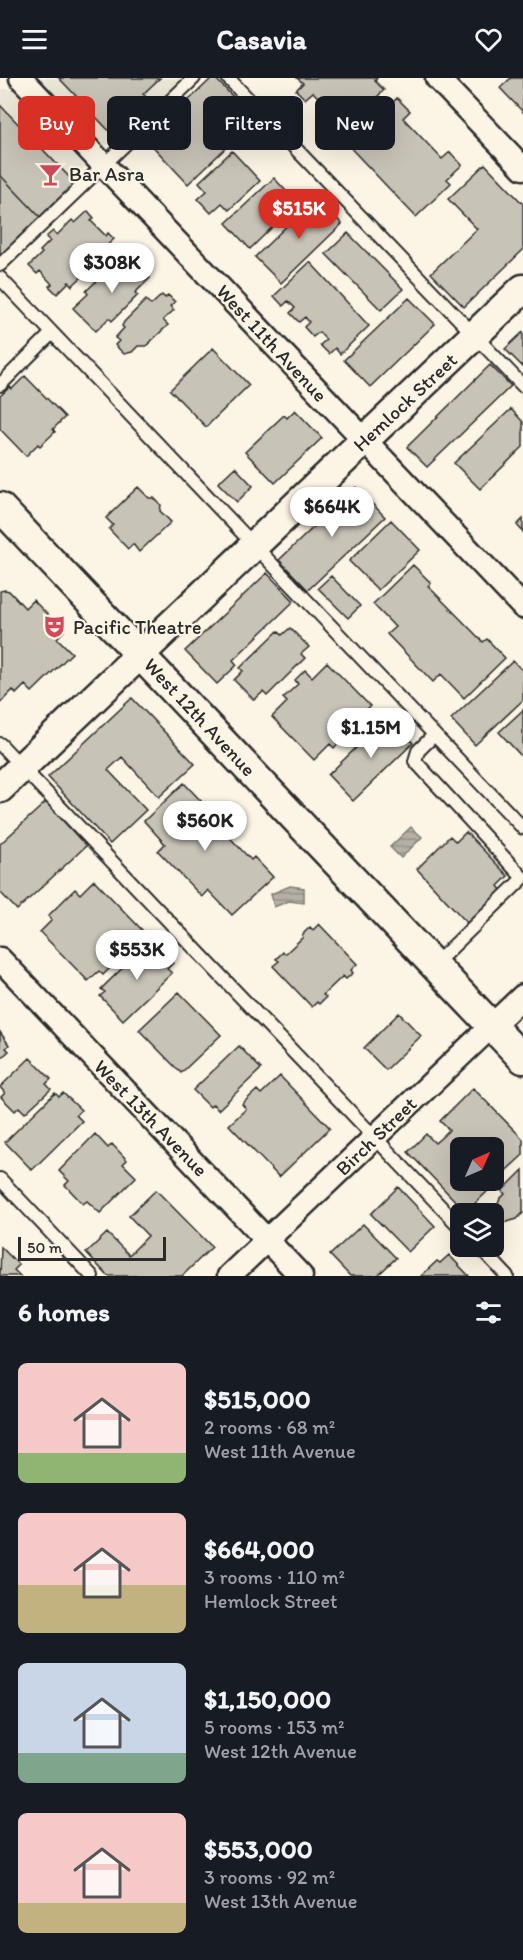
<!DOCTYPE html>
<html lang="en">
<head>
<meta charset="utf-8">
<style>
	body { margin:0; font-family:Itim,sans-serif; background:#242831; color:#f1f3f6; height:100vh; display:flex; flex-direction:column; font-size:22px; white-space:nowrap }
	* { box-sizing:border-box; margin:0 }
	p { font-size:20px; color:#9ea1a6 }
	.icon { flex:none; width:33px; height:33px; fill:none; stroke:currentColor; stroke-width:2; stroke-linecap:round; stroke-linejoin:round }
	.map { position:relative; height:1198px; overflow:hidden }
	.sheet { display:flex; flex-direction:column; background:#171b24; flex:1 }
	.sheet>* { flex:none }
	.banner { position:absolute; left:18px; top:18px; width:488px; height:54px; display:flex; gap:12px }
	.needle { width:39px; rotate:45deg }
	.controls { position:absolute; left:450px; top:1059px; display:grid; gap:12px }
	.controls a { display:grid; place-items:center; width:54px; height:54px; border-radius:9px; background:#171b24; box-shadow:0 6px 24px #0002; font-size:30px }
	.scale { position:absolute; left:18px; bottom:15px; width:148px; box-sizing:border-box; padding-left:6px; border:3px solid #2b2b2b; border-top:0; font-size:16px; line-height:21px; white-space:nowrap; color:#2b2b2b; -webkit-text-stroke:4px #fcf5e5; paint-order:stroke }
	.price { position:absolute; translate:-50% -51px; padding:0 14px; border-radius:21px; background:#fff; color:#222; font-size:20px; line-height:39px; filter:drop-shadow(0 2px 3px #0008) }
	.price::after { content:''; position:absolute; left:50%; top:36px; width:18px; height:14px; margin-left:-9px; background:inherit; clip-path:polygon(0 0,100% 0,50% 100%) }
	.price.selected { background:#d93025; color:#fff }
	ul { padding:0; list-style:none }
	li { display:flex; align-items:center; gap:18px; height:150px; padding:0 18px }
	li span { display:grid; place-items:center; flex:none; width:168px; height:120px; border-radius:9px; color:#555 }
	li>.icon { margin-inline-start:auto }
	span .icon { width:72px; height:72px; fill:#fffc; stroke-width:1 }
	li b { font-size:26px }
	h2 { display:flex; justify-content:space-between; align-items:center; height:72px; padding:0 18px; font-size:26px }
	.chip { padding:0 21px; border-radius:9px; background:#171b24; box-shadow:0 6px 24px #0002; font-size:21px; line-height:54px }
	.chip.selected { background:#d93025; color:#fff }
	header { display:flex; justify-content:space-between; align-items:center; height:78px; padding:0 18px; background:#171b24; font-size:27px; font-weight:700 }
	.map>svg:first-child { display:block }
	.built { fill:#ece6d7 }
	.water { fill:url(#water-rules); stroke:#7d7b74; stroke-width:1.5 }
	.building { fill:#c8c3b7; stroke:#2b2b2b; stroke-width:1.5 }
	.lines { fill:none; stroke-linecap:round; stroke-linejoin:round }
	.service-casing { stroke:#2b2b2b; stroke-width:16 }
	.minor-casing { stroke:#2b2b2b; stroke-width:27 }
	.tertiary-casing { stroke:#2b2b2b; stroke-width:33 }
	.service { stroke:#fcf5e5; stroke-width:12 }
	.minor { stroke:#fcf5e5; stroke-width:22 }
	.tertiary { stroke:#fcf5e5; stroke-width:28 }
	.labels { text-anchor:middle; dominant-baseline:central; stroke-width:4.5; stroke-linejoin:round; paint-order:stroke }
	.poi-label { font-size:20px; fill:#2b2b2b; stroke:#fcf5e5; text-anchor:start }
	.street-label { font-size:20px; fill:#2b2b2b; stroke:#fcf5e5 }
</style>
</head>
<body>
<header><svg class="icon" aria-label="menu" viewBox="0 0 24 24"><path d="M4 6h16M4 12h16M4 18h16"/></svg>Casavia<svg class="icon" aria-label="heart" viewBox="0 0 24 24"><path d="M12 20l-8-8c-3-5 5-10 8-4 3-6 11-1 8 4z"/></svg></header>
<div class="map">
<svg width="523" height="1198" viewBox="0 0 523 1198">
	<defs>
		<pattern id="water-rules" width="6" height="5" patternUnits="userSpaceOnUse" patternTransform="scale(1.5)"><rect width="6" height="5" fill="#b4b0a5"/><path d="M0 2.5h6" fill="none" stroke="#938f87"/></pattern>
	</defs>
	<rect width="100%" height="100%" fill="#fcf5e5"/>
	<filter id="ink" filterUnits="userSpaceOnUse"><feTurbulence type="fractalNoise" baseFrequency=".0167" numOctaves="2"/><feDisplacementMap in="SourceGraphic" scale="12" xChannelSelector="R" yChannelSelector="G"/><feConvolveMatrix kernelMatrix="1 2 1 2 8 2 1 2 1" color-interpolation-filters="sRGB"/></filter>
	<g filter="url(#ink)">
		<path class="built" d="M37,0H194L124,67L118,62L104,68Z
			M0,11H9L14,13L85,88L78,100L82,106L0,180Z"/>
		<path class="water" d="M411,749L422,759L401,780L390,769Z
			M290,808L304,810V825L289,823L274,829L271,816Z"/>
		<path class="building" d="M59,0H160L143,16L148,21L112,56Z
			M212,0H215L255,42L188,106L147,62Z
			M297,0H377L375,3L384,12L369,27L363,22L352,32L346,25L335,37L313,14L305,21L296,12L303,5Z
			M511,0H523V34L500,10Z
			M397,20L410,33L403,40L442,81L450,74L462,87L447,101L451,105L416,139L343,62L377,30L382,35Z
			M0,27L75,105L40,139L0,97Z
			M232,73L260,103L229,132L222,125L211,135L198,121L207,113L199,104Z
			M485,86L523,126V172L464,229L431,195L477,151L448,121Z
			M0,97L40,139L0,178Z
			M274,100L297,125L250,171L226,145Z
			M316,119L342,146L281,205L255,179Z
			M88,133L94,140L91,143L106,158L108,155L114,161L101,173L104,176L90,190L93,193L86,200L83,198L72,208L69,204L57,216L49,208L52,206L40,193L37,196L29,188L42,175L40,173L50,163L46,159L53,153L57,157L72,142L75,145Z
			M348,155L403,211L381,232L326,176Z
			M128,178L150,200L135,215L138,217L112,243L109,240L96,253L73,230L88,216L86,213L109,191L112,193Z
			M310,184L369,248L340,276L335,270L329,276L320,267L326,262L319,254L313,259L304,249L309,244L305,239L299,244L290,235L295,230L288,223L283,228L274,218Z
			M162,217L165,220L168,217L175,224L170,228L174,232L163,242L168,247L146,268H138L132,274L124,276L115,267L119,263L115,260L124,250L122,248L124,244L146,222L151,227Z
			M409,220L435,246L370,309L344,282Z
			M523,254V289L505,271Z
			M213,270L249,307L206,349L170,312Z
			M490,287L511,308L427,389L407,369Z
			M25,298L65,339L53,351L55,354L40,368L38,366L26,378L0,351V318L10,309L12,311Z
			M511,331L523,344V369L480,411L454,385Z
			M295,332L322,360L275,405L245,374L284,337L287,340Z
			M235,389L253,408L237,424L218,405Z
			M138,409L149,420H154L161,427L160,433L171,444L139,474L133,466L128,471L109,451L113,447L106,440Z
			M356,409L385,439L308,512L279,482Z
			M523,441V454L517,447Z
			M391,442L420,472L378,512L349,483Z
			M413,487L431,505L428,508L483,564L487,561L505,580L464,620L441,596L433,604L387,556L395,549L373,526Z
			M267,495L294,523L233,582L237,587L217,606L185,573Z
			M331,498L360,528L348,540L318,510Z
			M5,512L9,513L25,530L33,522L64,553L57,560L72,575L32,614L25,607L16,616L13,612L0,625V513Z
			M290,550L309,569L301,576L305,580L267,618L263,614L254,622L234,602L243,593L240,590L278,553L282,557Z
			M513,583L523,593V622L475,667L451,641Z
			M327,584L370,628L354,644L361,650L350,661L346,657L334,670L330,666L314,682L272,639L287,624L283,620L298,606L295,602L305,592L312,599Z
			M132,620L195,686L159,719L122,679L108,692L146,732L110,766L48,699Z
			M523,632V680L499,654Z
			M388,639L413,665L353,723L328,697Z
			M184,705L201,723L198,726L251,782L254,779L273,799L232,837L208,812L202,819L158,773L165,766L144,743Z
			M46,724L86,768L17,832L0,814V766Z
			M466,754L508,798L498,808L502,813L468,846L417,791L450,758L456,764Z
			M94,802L142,852L127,866L131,869L103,897L99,893L88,903L40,854L52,842L48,838L75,811L80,816Z
			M319,846L357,886L351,892L353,895L346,901L343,898L323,917L326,919L319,926L317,924L312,929L273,888L279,883L276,881L283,874L285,876L303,859L302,857L310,849L313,852Z
			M155,866L173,885L167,891L172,895L123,942L100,918L105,914L101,911L146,867L149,871Z
			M179,914L221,957L181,995L139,952Z
			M399,935L421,958L386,992L364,970Z
			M0,954L9,967L6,970L9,973L0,981Z
			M239,968L261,991L218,1032L213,1026L210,1029L193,1012Z
			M30,980L51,1001L46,1006L51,1011L25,1035L19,1029L15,1033L1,1019L5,1015L0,1009Z
			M280,998L330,1050L279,1099L229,1047L246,1031L242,1026L257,1012L261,1016Z
			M473,1010L523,1061V1077L499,1099L494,1094V1070H460V1102H485L492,1109L466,1134L408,1074L426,1056L435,1065L443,1058L449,1052L440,1043Z
			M55,1015L59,1019L63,1015L81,1032L76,1037L82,1043L32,1092L5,1064Z
			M95,1056L108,1070L112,1066L127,1082L123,1086L136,1099L100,1135L87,1123L83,1126L65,1107L69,1103L59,1093Z
			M523,1092V1135L517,1141L504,1145L494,1135L500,1121L505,1116L502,1113Z
			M398,1109L435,1148L408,1174L371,1136Z
			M156,1112L212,1169L182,1198H108L86,1175L107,1155L129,1177L148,1158L129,1138Z
			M363,1146L396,1180L377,1198H350L330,1177Z
			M1,1169L19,1187L14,1192L20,1198H0Z
			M449,1177L469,1198H421L437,1183L440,1185Z"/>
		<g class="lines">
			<defs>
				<path id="service" d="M228,0L523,308
					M0,187L194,0
					M0,200L523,750
					M0,307L52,255
					M434,657L418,673L415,683L523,800
					M0,666L460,1149
					M434,887L523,800
					M0,1101L92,1198
					M479,1168L507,1198"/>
				<path id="minor" d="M21,0L523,529
					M437,0L523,90
					M0,881L301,1198
					M229,1198L523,918"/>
				<path id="tertiary" d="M0,429L523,981
					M0,710L523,211"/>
			</defs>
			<use href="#service" class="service-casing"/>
			<use href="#minor" class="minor-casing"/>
			<use href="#tertiary" class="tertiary-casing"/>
			<use href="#service" class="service"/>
			<use href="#minor" class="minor"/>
			<use href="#tertiary" class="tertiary"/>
		</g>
	</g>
	<defs>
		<symbol id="bar-bare" viewBox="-9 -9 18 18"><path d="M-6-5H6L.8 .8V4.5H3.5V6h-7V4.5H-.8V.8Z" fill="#d1495b" stroke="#fcf5e5" stroke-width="2.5" paint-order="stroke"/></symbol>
		<symbol id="theatre-bare" viewBox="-9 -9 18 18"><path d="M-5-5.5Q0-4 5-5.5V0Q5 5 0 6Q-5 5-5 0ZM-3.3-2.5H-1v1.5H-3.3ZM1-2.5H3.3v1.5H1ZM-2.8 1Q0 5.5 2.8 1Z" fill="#d1495b" stroke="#fcf5e5" stroke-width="2.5" paint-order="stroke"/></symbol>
	</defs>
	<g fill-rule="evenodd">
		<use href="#bar-bare" x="34" y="80" width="33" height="33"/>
		<use href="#theatre-bare" x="38" y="532" width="33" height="33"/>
	</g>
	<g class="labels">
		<g class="poi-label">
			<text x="69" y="96">Bar Asra</text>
			<text x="73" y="549">Pacific Theatre</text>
		</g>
		<g class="street-label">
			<text transform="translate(272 265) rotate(47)">West 11th Avenue</text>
			<text transform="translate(405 324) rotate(-43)">Hemlock Street</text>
			<text transform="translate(200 639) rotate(47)">West 12th Avenue</text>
			<text transform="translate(151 1040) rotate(46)">West 13th Avenue</text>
			<text transform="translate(376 1058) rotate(-44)">Birch Street</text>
		</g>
	</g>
</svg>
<div class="controls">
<a><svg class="needle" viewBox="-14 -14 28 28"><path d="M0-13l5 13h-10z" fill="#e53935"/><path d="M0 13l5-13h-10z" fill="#9ea1a6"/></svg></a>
<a><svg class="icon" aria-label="layers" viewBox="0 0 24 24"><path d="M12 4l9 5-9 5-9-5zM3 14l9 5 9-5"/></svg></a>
</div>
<div class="scale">50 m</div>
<b class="price selected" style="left:299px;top:162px">$515K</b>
<b class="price" style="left:112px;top:216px">$308K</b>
<b class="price" style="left:332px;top:460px">$664K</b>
<b class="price" style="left:371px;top:681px">$1.15M</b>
<b class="price" style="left:205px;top:774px">$560K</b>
<b class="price" style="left:137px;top:903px">$553K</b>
<div class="banner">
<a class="chip selected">Buy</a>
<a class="chip">Rent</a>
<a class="chip">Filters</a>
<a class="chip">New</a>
</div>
</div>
<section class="sheet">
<h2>6 homes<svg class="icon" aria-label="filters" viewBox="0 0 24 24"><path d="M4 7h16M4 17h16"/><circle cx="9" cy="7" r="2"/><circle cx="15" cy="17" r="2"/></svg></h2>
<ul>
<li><span style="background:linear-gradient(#f6c9c9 75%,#8fb573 0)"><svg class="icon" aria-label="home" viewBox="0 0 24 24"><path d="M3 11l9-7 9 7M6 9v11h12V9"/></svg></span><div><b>$515,000</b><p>2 rooms · 68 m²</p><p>West 11th Avenue</p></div></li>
<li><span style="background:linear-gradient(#f6c9c9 60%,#c2b280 0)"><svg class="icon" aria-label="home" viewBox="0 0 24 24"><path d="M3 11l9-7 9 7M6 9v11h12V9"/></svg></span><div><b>$664,000</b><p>3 rooms · 110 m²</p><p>Hemlock Street</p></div></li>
<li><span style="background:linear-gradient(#c9d6e8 75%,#7fa58c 0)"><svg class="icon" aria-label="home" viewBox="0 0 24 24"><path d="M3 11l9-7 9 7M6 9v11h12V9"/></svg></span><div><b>$1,150,000</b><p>5 rooms · 153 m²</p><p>West 12th Avenue</p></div></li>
<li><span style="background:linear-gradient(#f6c9c9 75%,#c2b280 0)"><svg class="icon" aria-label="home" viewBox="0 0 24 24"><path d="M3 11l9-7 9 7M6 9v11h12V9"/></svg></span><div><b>$553,000</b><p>3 rooms · 92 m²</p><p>West 13th Avenue</p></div></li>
</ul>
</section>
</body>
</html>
